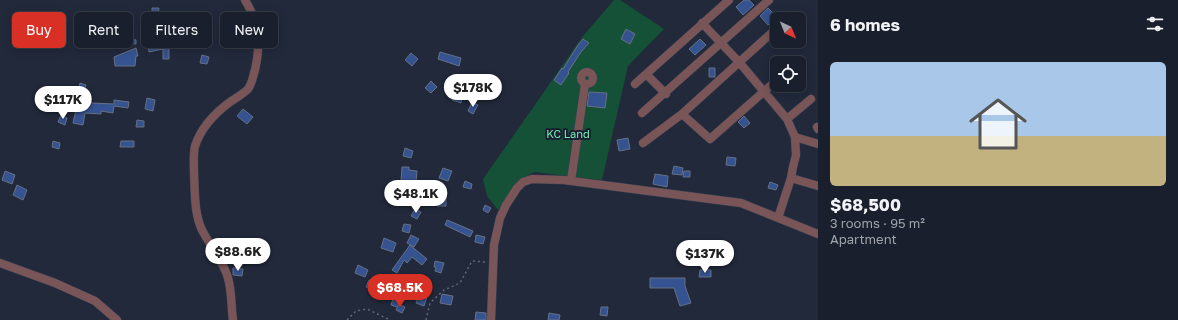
<!DOCTYPE html>
<html lang="en">
<head>
<meta charset="utf-8">
<style>
	body { margin:0; font-family:"Golos Text",sans-serif; background:#222734; color:#f1f3f6; height:100vh; display:flex; flex-direction:column; font-size:15px; white-space:nowrap }
	* { box-sizing:border-box; margin:0 }
	p { font-size:13px; color:#9fa2a9 }
	.icon { flex:none; width:22px; height:22px; fill:none; stroke:currentColor; stroke-width:2; stroke-linecap:round; stroke-linejoin:round }
	.map { position:relative; flex:1; overflow:hidden }
	.panel { display:flex; flex-direction:column; background:#191f2c; width:360px }
	.panel>* { flex:none }
	.banner { position:absolute; left:12px; top:12px; width:380px; height:36px; display:flex; gap:8px }
	.needle { width:26px; rotate:137deg }
	.tools { position:absolute; left:770px; top:12px; display:grid; gap:8px }
	.tools a { display:grid; place-items:center; width:36px; height:36px; border-radius:6px; background:#191f2c; box-shadow:0 2px 10px #0003,0 0 0 1px #373d48; font-size:20px }
	.price { position:absolute; translate:-50% -34px; padding:0 9px; border-radius:14px; background:#fff; color:#222; font-size:13px; line-height:26px; filter:drop-shadow(0 1px 2px #0008) }
	.price::after { content:''; position:absolute; left:50%; top:24px; width:12px; height:9px; margin-left:-6px; background:inherit; clip-path:polygon(0 0,100% 0,50% 100%) }
	.price.on { background:#d93025; color:#fff }
	ul { padding:0; list-style:none }
	li { display:grid; align-content:center; gap:8px; height:212px; padding:0 12px }
	li span { display:grid; place-items:center; height:124px; border-radius:6px; color:#555 }
	li>.icon { margin-inline-start:auto }
	span .icon { width:72px; height:72px; fill:#fffc; stroke-width:1 }
	li b { font-size:17px }
	h2 { display:flex; justify-content:space-between; align-items:center; height:48px; padding:0 12px; font-size:17px }
	.tag { padding:0 14px; border-radius:6px; background:#191f2c; box-shadow:0 2px 10px #0003,0 0 0 1px #373d48; font-size:14px; line-height:36px }
	.tag.on { background:#d93025; color:#fff }
	main { display:flex; flex:1; min-height:0 }
	.map>svg:first-child { display:block }
	.green { fill:#145136 }
	.building { fill:#365391; stroke:#667084 }
	.lines { fill:none; stroke-linecap:round; stroke-linejoin:round }
	.minor-casing { stroke:#3d4556; stroke-width:9 }
	.path { stroke:#626979; stroke-width:1.5; stroke-dasharray:2 3; stroke-linecap:butt }
	.minor { stroke:#7a5558; stroke-width:8 }
	.labels { text-anchor:middle; dominant-baseline:central; stroke-width:4; stroke-linejoin:round; paint-order:stroke }
	.park-label { font-size:11px; fill:#77eeb4; stroke:#172030 }
</style>
</head>
<body>
<main>
<div class="map">
<svg width="818" height="320" viewBox="0 0 818 320">
	<rect width="100%" height="100%" fill="#21293b"/>
	<path class="green" d="M614,0H620L664,29L628,66L602,180L534,172L517,181L498,210L487,196L483,179L583,36Z"/>
	<path class="building" d="M744,0H749L754,5L743,15L736,7Z
		M152,8H159L158,15H152Z
		M768,8L777,17L768,25L760,16Z
		M203,20H212V32H203Z
		M152,27H160L159,35L152,34Z
		M626,29L635,34L630,44L621,39Z
		M114,37L136,40V44L113,43Z
		M583,39L589,43L581,52L568,72L569,73L561,85L554,80L562,68L563,69L578,45Z
		M700,39L706,45L695,55L689,49Z
		M170,40L172,47L169,48V59H163V49L149,52L148,45Z
		M136,48L138,56H136L135,66H115L114,57Z
		M440,52L461,58L459,66L438,59Z
		M411,53L418,59L412,66L405,60Z
		M202,55L209,57L207,64L200,63Z
		M709,68H715V77H709Z
		M431,81L437,87L431,93L425,88Z
		M80,83L86,85L82,98L92,103L114,104V100L129,102L128,108L114,106L113,113L101,111V114L85,113L83,125L73,123L77,105H74L76,101L63,98L65,92L77,95Z
		M455,92L463,94L461,103L452,100Z
		M589,92L607,93L605,108L587,106Z
		M147,98L155,100L153,111L145,109Z
		M472,102L478,105L473,114L468,111Z
		M243,109L253,117L247,124L237,116Z
		M61,115L67,118L65,125L58,122Z
		M744,116L750,123L744,128L738,122Z
		M137,120L144,121V127H136Z
		M628,138L630,149L619,151L617,140Z
		M53,141L60,143L59,149L52,147Z
		M121,141H134V147H120Z
		M405,148L413,151L411,158L403,156Z
		M727,157L736,158L735,166L726,165Z
		M674,166L683,168L682,175L672,174Z
		M402,167H409V170L417,171L416,182L401,181Z
		M443,168L452,171L448,181L439,178Z
		M5,171L15,175L12,184L2,180Z
		M684,171H690V177H683Z
		M655,174L668,176L667,187L653,184Z
		M465,181L472,184L471,189L463,187Z
		M770,182L778,185L776,190L768,188Z
		M17,185L27,190L23,200L13,195Z
		M446,191V206H437L436,192Z
		M485,205L491,208L488,213L483,210Z
		M415,209L421,212L417,219L411,216Z
		M447,220L473,231L470,237L445,225Z
		M404,224L411,225L409,233L402,231Z
		M411,235L419,239L414,247L407,243Z
		M476,235L485,237L483,244L475,242Z
		M384,238L396,243L393,252L381,248Z
		M229,240L231,246L221,250L219,243Z
		M410,245L427,259L422,265L412,257L407,263L404,260L397,273L392,270Z
		M435,261L444,263L441,273L435,271L436,267H434Z
		M358,265L368,270L365,277L355,273Z
		M233,268L243,269L242,276L233,275Z
		M700,270H711V277H699Z
		M409,278L418,281L415,292L405,289Z
		M650,278H685V286L691,303L680,306L674,288H650Z
		M369,280L377,284L374,290L366,287Z
		M396,284L401,289L395,295L390,290Z
		M442,294L453,296L451,305L440,303Z
		M419,295L427,297L424,306L416,303Z
		M393,299L399,301L397,307L391,305Z
		M399,304L405,307L402,313L396,310Z
		M601,307H608L607,316L600,315Z
		M476,312L486,313V320H475Z
		M549,313L560,315L559,320H548Z"/>
	<g class="lines">
		<defs>
			<path id="minor" d="M702,23L739,62L787,119L795,137L796,155L793,167L791,178L778,218
				M777,28L682,114L710,139L777,80
				M581 78a6 6 0 1 1 12 0a6 6 0 1 1-12 0Z
				M646,74L666,94
				M635,84L729,0
				M642,113L769,0
				M787,119L811,99
				M817,127L818,129
				M795,137L818,144
				M643,143L682,114
				M791,178L818,186
				M571,181L585,84
				M0,263L55,283L95,301L117,320
				M233,320C231,306 232,292 228,278C223,260 210,246 202,230C194,213 195,192 194,173C194,165 193,155 195,146C201,128 215,113 230,102C236,98 243,94 248,89C252,84 253,76 255,70C261,43 259,23 245,0
				M491,320L494,245L500,218L506,205L517,188L523,182L532,179L564,180L741,203L818,234"/>
		</defs>
		<use href="#minor" class="minor-casing"/>
		<path class="path" d="M347,320L356,311L367,309L390,320
			M426,320L430,303L444,290L460,283L472,261L485,262"/>
		<use href="#minor" class="minor"/>
	</g>
	<g class="labels">
		<g class="park-label">
			<text x="568" y="133">KC Land</text>
		</g>
	</g>
</svg>
<div class="tools">
<a><svg class="needle" viewBox="-14 -14 28 28"><path d="M0-13l5 13h-10z" fill="#e53935"/><path d="M0 13l5-13h-10z" fill="#9fa2a9"/></svg></a>
<a><svg class="icon" aria-label="locate" viewBox="0 0 24 24"><circle cx="12" cy="12" r="6"/><path d="M12 2v4M12 18v4M2 12h4M18 12h4"/></svg></a>
</div>
<b class="price" style="left:473px;top:108px">$178K</b>
<b class="price" style="left:63px;top:120px">$117K</b>
<b class="price" style="left:416px;top:214px">$48.1K</b>
<b class="price" style="left:238px;top:272px">$88.6K</b>
<b class="price" style="left:705px;top:274px">$137K</b>
<b class="price on" style="left:400px;top:308px">$68.5K</b>
<div class="banner">
<a class="tag on">Buy</a>
<a class="tag">Rent</a>
<a class="tag">Filters</a>
<a class="tag">New</a>
</div>
</div>
<section class="panel">
<h2>6 homes<svg class="icon" aria-label="filters" viewBox="0 0 24 24"><path d="M4 7h16M4 17h16"/><circle cx="9" cy="7" r="2"/><circle cx="15" cy="17" r="2"/></svg></h2>
<ul>
<li><span style="background:linear-gradient(#a9c7e8 60%,#c2b280 0)"><svg class="icon" aria-label="home" viewBox="0 0 24 24"><path d="M3 11l9-7 9 7M6 9v11h12V9"/></svg></span><div><b>$68,500</b><p>3 rooms · 95 m²</p><p>Apartment</p></div></li>
</ul>
</section>
</main>
</body>
</html>
